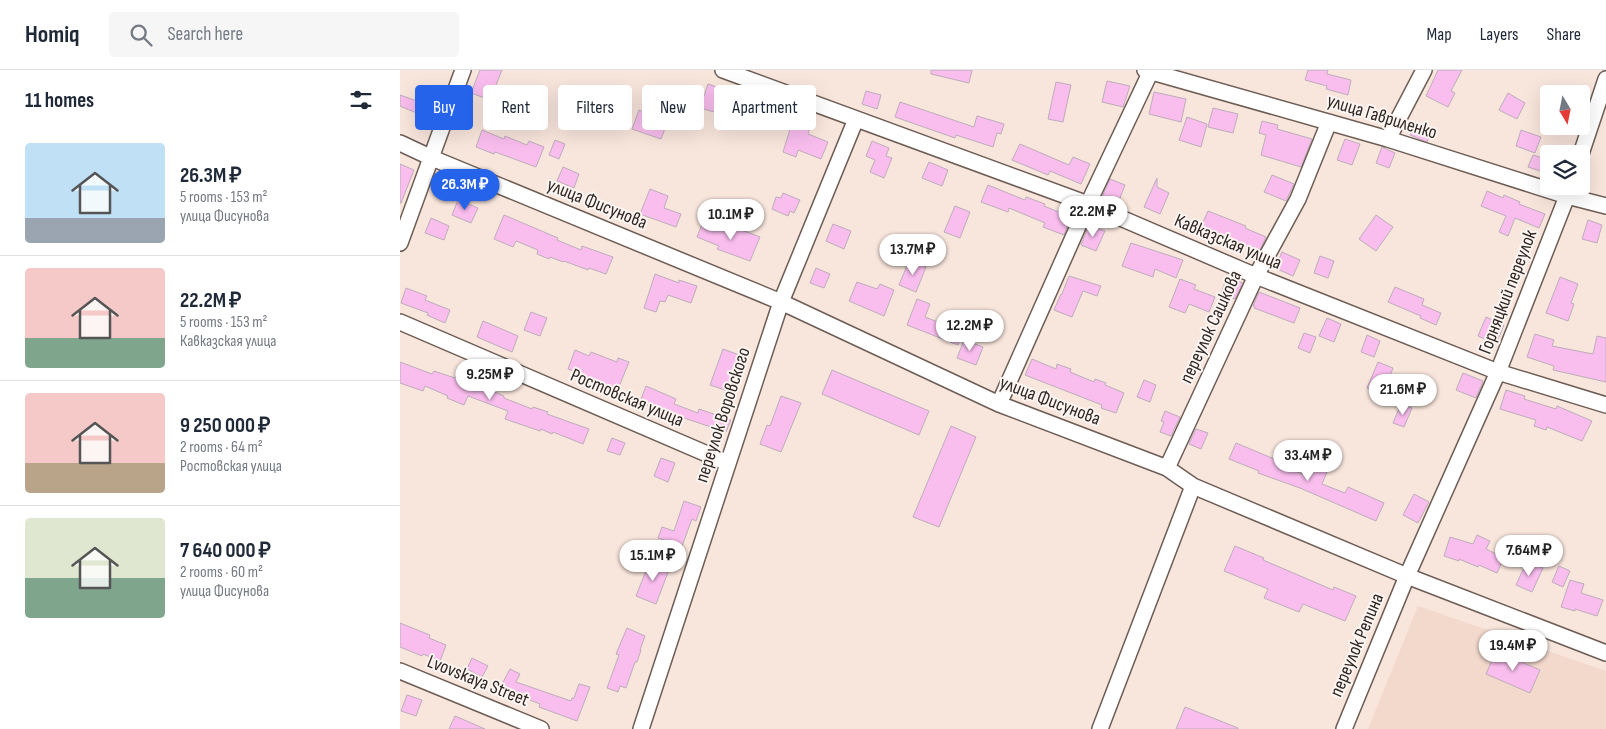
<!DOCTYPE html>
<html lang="en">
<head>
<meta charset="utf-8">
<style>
	body { margin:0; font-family:"Sofia Sans Condensed",sans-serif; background:#f6f6f7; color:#1f2937; height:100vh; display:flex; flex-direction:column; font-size:19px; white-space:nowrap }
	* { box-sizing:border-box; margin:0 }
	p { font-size:16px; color:#747a83 }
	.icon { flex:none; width:28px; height:28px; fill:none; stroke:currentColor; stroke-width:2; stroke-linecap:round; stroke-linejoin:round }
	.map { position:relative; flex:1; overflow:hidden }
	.details { display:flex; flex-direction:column; background:#fff; width:400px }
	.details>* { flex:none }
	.guide { position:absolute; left:15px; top:15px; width:475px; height:45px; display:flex; gap:10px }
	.needle { width:32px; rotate:170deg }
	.controls { position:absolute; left:1140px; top:15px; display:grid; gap:10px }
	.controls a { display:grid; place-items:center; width:50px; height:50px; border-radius:5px; background:#fff; box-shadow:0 5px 20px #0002; font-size:25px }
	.price { position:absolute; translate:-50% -42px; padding:0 11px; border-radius:18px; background:#fff; color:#222; font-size:16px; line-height:32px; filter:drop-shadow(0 1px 2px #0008) }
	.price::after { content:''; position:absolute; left:50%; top:30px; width:15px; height:11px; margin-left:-8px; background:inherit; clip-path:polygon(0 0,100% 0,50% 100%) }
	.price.active { background:#2563eb; color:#fff }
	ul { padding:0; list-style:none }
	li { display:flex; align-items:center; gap:15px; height:125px; padding:0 25px }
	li+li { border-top:1px solid #e0e1e3 }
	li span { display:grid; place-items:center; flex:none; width:140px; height:100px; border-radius:5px; color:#555 }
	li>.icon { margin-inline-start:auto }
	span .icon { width:60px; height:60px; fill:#fffc; stroke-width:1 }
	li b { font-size:21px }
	h2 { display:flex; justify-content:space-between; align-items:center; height:60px; padding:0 25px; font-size:21px }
	.pill { padding:0 18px; border-radius:5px; background:#fff; box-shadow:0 5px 20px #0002; font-size:18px; line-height:45px }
	.pill.active { background:#2563eb; color:#fff }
	header { display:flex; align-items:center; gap:30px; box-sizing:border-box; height:70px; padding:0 25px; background:#fff; border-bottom:1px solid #e0e1e3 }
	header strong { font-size:24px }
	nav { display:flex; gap:28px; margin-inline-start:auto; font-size:18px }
	.search { width:350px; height:45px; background:#f6f6f7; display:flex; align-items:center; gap:12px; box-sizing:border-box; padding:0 18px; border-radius:5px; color:#747a83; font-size:19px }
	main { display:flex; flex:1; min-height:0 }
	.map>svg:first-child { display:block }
	.built { fill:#f3d8cc }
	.building { fill:#f9bdee; stroke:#bdadba }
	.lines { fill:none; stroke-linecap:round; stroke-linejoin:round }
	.street-casing { stroke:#6d5d55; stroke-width:18 }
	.street { stroke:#fff; stroke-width:15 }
	.labels { text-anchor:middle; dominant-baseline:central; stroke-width:4; stroke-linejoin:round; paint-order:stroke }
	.street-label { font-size:19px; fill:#2d2622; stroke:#fdf5f1 }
</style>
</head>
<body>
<header>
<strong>Homiq</strong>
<div class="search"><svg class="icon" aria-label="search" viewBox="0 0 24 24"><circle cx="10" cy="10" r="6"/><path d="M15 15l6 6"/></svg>Search here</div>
<nav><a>Map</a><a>Layers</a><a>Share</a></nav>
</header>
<main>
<section class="details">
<h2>11 homes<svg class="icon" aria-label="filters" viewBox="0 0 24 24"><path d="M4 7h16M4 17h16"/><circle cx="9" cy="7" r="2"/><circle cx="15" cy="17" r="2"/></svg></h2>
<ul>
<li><span style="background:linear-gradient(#bfe0f5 75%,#9aa5b1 0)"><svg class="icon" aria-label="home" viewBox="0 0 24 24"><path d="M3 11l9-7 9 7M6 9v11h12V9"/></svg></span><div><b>26.3M ₽</b><p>5 rooms · 153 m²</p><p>улица Фисунова</p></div></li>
<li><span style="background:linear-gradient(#f6c9c9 70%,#7fa58c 0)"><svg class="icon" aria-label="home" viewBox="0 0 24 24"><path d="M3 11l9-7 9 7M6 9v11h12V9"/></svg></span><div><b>22.2M ₽</b><p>5 rooms · 153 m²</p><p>Кавказская улица</p></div></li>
<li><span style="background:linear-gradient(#f6c9c9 70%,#b9a48a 0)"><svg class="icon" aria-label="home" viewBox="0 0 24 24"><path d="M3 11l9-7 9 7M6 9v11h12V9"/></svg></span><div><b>9 250 000 ₽</b><p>2 rooms · 64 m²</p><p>Ростовская улица</p></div></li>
<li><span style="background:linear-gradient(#dfe7d0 60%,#7fa58c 0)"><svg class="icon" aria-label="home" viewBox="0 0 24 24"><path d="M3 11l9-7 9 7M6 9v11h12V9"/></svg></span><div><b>7 640 000 ₽</b><p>2 rooms · 60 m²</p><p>улица Фисунова</p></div></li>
</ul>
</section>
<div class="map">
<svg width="1206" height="659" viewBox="0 0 1206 659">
	<rect width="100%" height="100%" fill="#f8e5dc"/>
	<path class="built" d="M1018,536L1206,601V659H968Z"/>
	<path class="building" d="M80,0H102L90,30L71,23Z
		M531,0H572L569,13L531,4Z
		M908,0H928L927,4L951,10L948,25L926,19L927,16L905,10Z
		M1038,0H1062L1051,21L1055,23L1048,37L1026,26Z
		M707,11L730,16L723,37L702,32Z
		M656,12L671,15L663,52L648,49Z
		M308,14L326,20L318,43L300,38Z
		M466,21L481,25L477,39L462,34Z
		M754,22L786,29L781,52L749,44Z
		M1108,23L1125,33L1117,49L1099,40Z
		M0,25L17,31L18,29L39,37L36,47L33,46L29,57L16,52L19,44L0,36Z
		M348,29L392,42L387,57L343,45Z
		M500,32L574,57L577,46L604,54L601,64L597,63L593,77L556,65L555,68L495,47Z
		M813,38L838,44L833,63L808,57Z
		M239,40L268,51L261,69L232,59Z
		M787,47L807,54L801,77L779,70Z
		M862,51L878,55L877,59L912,69L901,97L861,85L866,65L859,63Z
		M1015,52L1032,59L1027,72L1010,65Z
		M392,53L410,58L408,64L428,72L421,89L398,80L396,87L383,82Z
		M82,60L104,69L105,66L127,75L129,71L144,77L136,97L95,82L94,84L76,77Z
		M1121,60L1141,67L1135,83L1116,76Z
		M945,69L960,74L952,95L937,90Z
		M155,70L165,74L159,89L149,85Z
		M472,71L489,78L486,86L492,88L484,108L470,102L475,90L466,86Z
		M620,74L669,95L673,87L690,94L681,114L650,101L648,105L612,90Z
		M982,77L995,83L989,98L976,93Z
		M1133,85L1149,90V104L1128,97Z
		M529,92L548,100L542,116L522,108Z
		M0,94L14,100L1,133H0Z
		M163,97L179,104L174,118L157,111Z
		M872,105L894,114L886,131L864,122Z
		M757,108V117L769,123L760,144L744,137Z
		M710,109L725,115L718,133L702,127Z
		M588,115L625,130L626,127L645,134L644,136L671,147L664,165L643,157L645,153L609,138L608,142L581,132Z
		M250,119L268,126L264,138L281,144L276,157L240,144Z
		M1087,121L1103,128L1104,125L1120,132L1119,134L1145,144L1139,158L1115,148L1108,166L1099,162L1106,146L1081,136Z
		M383,123L400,130L394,143L390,141L388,146L372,139L376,127L381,128Z
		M58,130L78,138L71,153L52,145Z
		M555,136L570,142L560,168L544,162Z
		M808,141L846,156L845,158L866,167L859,182L801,157Z
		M104,145L158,168L157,170L181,180L182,176L213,187L206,204L189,198L188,200L164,191L163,192L150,187L149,189L137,184L138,180L116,171L113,177L94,169Z
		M976,145L993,157L976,181L959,169Z
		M31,148L49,156L44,170L25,163Z
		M1188,150L1202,155L1197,173L1182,169Z
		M303,152L331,164L334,157L360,167L350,191L317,179L319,176L297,167Z
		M433,154L451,161L444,179L426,171Z
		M689,155L705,161L696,181L681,175Z
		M731,173L783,190L776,208L755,199L753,207L722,196Z
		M882,182L900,190L893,206L875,198Z
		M920,186L934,191L928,208L914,203Z
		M509,191L526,197L516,222L499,215Z
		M416,198L430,204L424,218L410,213Z
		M255,204L279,213V210L297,216L291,233L268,225L265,232L260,231L256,242L244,238Z
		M669,206L701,216L697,226L683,221L672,247L654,240L661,224H662Z
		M827,207L843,213L835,229L821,223Z
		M1160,207L1178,214L1171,233L1174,234L1168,251L1146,243Z
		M780,209L796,215L794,219L815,227L809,242L789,234L785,243L769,237Z
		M457,212L477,219L480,214L494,220L484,246L449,231Z
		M995,217L1024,229L1022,235L1041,243L1036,255L1020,248L1021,246L988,232Z
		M6,218L27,226L25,230L50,240L45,253L27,245L28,243L1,233Z
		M859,222L900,238L894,253L854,238L855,236H853Z
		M517,229L530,234L525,247L563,262L558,275L507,255Z
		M131,242L147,248L140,266L124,260Z
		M1086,247L1104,255L1096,274L1078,266Z
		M927,248L941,254L934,272L919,266Z
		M83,251L118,266L112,282L77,267Z
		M904,263L916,267L910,283L898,278Z
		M1135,264L1154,270L1152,276L1193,284L1197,266L1206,268V312L1153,300L1154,296L1127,287Z
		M967,265L980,271L974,287L961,282Z
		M564,270L583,277L576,295L557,288Z
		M323,279L342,286L328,321L310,315Z
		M175,280L189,286L191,282L217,292L218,288L229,292L216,324L201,318L202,315L181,307L182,304L168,299Z
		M632,289L656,299L657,294L671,299L670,302L694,312L695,309L706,313L705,315L724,323L716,343L701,338L702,335L625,305Z
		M0,292L32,304L34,301L55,308L59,299L76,306L73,313L104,326V328L132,339L133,337L148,342L147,344L189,359L183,374L153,362L152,364L141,359L140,361L105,349L108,341L68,326L64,335L47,328L48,326L25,316L23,321L0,313Z
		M978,292L993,298L983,324L967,318Z
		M432,300L529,341L519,365L422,324Z
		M1063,303L1083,311L1076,328L1056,320Z
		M744,310L756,315L750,332L737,327Z
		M246,316L276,329L274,334L298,343L299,339L331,350L326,362L278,346L277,348L240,332Z
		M1106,320L1125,326L1124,329L1156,339L1157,336L1192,351L1182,371L1147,357L1146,360L1134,356L1136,350L1100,339Z
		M381,326L401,333L381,382L360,374L367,355L370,356Z
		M1001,334L1012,338L1004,357L993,353Z
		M765,341L780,347L771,366L760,362L764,352L761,351Z
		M551,356L576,367L539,457L513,447Z
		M796,359L808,363L801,379L789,374Z
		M212,368L225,373L220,385L207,381Z
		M836,373L879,391L877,394L905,405L909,395L927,402L922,414L945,423L948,417L984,433L976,451L900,418L858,403L859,401L829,389Z
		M261,388L275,393L268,412L254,406Z
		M1014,424L1029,432L1018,453L1003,445Z
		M284,431L301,437L296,451L292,449L282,476L258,468L262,457L274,461Z
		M1077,465L1090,471L1086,479L1104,488L1097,503L1079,495L1078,497L1059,489V491L1044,486L1050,467L1073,474Z
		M835,476L864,488L863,490L933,520L934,517L956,526L945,551L903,534L899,542L864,528L868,519L824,501Z
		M250,491L270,497L256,534L236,526Z
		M1127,491L1143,498L1132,522L1116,515Z
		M1159,496L1170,501L1163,517L1152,512Z
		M1170,510L1184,514L1181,523L1203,530L1197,546L1175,539V541L1161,537Z
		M0,553L30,565L29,568L46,575L40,591L23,584L22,586L0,577Z
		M227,558L245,566L240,580H241L237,592H235L226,618L220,616L218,622L207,618L219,585L216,584Z
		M1096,581L1140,600L1130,623L1086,604Z
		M72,588L88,596L82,607L67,599Z
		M110,599L120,604L116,612L171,631L172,628H174L179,614L190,617L177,651L139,637L140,634L100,618Z
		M7,625L22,630L16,646L1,641Z
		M785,637L838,658V659H776Z
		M55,646L85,659H49Z"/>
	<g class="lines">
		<defs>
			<path id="street" d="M323,0L688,134L856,206L1098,302L1206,335
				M745,0L988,69L1167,126L1206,136
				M988,69L1024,0
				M0,73L32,88L381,232L599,334L767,398L793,416L1007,506L1206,583
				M1181,84L1206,9
				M0,173L63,0
				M0,252L328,393
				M599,334L688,134L751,1
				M767,398L856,206L898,129L929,52
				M0,601L141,659
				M241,659L381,232L456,49
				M700,659L793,416
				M944,659L1007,506L1098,302L1171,116"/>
		</defs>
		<use href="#street" class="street-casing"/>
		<use href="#street" class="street"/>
	</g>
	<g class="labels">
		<g class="street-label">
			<text transform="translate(982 47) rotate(17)">улица Гавриленко</text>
			<text transform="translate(197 134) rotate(22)">улица Фисунова</text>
			<text transform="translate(828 172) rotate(23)">Кавказская улица</text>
			<text transform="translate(1108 222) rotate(-69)">Горняцкий переулок</text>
			<text transform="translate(811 257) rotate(-65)">переулок Сашкова</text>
			<text transform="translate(227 328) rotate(23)">Ростовская улица</text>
			<text transform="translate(650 331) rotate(21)">улица Фисунова</text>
			<text transform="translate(323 345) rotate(-72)">переулок Воровского</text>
			<text transform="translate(957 575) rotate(-67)">переулок Репина</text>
			<text transform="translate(78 611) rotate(22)">Lvovskaya Street</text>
		</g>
	</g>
</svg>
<div class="controls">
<a><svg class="needle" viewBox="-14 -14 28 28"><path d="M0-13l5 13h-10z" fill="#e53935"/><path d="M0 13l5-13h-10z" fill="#747a83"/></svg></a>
<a><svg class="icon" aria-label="layers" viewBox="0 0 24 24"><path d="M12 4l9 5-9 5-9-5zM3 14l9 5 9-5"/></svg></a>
</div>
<b class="price active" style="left:65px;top:141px">26.3M ₽</b>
<b class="price" style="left:693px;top:168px">22.2M ₽</b>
<b class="price" style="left:331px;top:171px">10.1M ₽</b>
<b class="price" style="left:513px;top:206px">13.7M ₽</b>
<b class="price" style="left:570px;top:282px">12.2M ₽</b>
<b class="price" style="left:90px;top:331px">9.25M ₽</b>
<b class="price" style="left:1003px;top:346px">21.6M ₽</b>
<b class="price" style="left:908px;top:412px">33.4M ₽</b>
<b class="price" style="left:1129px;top:507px">7.64M ₽</b>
<b class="price" style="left:253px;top:512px">15.1M ₽</b>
<b class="price" style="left:1113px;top:602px">19.4M ₽</b>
<div class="guide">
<a class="pill active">Buy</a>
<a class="pill">Rent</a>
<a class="pill">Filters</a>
<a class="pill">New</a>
<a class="pill">Apartment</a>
</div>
</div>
</main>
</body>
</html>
